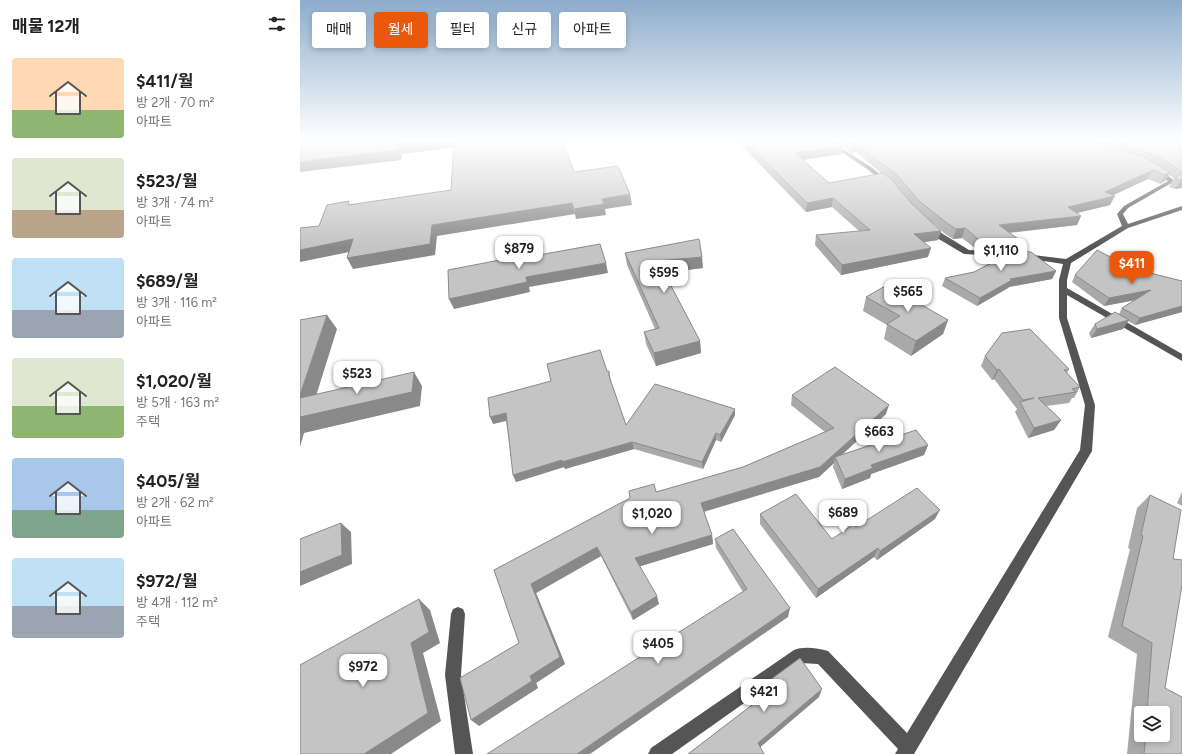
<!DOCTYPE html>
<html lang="ko">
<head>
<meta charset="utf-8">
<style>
	body { margin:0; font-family:Figtree,"Noto Sans KR",sans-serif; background:#f2f2f2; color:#222; height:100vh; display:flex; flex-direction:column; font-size:15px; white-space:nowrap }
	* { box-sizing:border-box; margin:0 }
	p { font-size:13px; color:#767676 }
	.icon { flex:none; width:22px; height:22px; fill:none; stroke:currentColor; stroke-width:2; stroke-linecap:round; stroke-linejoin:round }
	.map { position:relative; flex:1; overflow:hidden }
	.details { display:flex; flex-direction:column; background:#fff; width:300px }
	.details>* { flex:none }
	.top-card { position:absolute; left:12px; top:12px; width:380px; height:36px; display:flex; gap:8px }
	.buttons { position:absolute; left:834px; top:706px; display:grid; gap:8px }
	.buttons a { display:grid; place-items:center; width:36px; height:36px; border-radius:4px; background:#fff; box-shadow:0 2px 6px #0003; font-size:20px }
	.price { position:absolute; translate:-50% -34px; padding:0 9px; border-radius:8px; background:#fff; color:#222; font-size:13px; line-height:26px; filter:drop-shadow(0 1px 2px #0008) }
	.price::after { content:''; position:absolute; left:50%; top:24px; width:12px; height:9px; margin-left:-6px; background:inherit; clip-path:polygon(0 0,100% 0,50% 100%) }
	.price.on { background:#ea580c; color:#fff }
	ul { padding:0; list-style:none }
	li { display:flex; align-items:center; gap:12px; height:100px; padding:0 12px }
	li span { display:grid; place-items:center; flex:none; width:112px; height:80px; border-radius:4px; color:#555 }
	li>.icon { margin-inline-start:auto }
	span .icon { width:48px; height:48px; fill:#fffc; stroke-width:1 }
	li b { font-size:17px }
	h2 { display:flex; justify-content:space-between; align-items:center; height:48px; padding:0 12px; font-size:17px }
	.pill { padding:0 14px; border-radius:4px; background:#fff; box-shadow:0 2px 6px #0003; font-size:14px; line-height:36px }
	.pill.on { background:#ea580c; color:#fff }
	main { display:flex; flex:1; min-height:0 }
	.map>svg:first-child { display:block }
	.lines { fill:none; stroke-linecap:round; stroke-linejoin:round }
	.minor { fill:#555; fill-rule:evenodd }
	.wall { fill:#a9a9a9; fill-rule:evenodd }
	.shaded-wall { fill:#898989 }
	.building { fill:#c4c4c4; stroke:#898989 }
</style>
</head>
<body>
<main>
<section class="details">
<h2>매물 12개<svg class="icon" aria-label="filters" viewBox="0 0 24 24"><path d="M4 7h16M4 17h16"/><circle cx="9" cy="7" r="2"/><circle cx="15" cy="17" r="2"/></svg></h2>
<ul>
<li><span style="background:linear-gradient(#ffd9b3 65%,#8fb573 0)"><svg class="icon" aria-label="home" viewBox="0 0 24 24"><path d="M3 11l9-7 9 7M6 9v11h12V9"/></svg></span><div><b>$411/월</b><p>방 2개 · 70 m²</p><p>아파트</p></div></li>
<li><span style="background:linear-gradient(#dfe7d0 65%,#b9a48a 0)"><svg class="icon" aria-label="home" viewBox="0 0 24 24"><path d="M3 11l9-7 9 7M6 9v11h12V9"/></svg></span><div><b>$523/월</b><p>방 3개 · 74 m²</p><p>아파트</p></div></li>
<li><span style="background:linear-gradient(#bfe0f5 65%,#9aa5b1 0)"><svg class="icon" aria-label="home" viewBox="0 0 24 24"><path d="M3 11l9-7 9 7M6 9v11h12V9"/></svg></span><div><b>$689/월</b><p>방 3개 · 116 m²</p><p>아파트</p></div></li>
<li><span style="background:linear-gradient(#dfe7d0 60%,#8fb573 0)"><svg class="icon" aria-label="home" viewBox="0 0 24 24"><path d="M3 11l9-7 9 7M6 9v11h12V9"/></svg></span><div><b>$1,020/월</b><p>방 5개 · 163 m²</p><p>주택</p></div></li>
<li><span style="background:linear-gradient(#a9c7e8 65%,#7fa58c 0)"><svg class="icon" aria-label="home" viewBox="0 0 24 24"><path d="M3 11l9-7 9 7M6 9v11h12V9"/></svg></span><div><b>$405/월</b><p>방 2개 · 62 m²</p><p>아파트</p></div></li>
<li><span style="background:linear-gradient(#bfe0f5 60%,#9aa5b1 0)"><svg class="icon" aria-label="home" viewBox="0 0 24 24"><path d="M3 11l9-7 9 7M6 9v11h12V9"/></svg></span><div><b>$972/월</b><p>방 4개 · 112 m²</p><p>주택</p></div></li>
</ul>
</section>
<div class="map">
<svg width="882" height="754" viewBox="0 0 882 754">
	<rect width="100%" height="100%" fill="#fff"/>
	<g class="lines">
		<path class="minor" d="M527,142H532L571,167L591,183L586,184L567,169Z
			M855,169H859L875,181L828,208L823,214L828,224L882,206V210L828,228L771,263L767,280V288L882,354V361L767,295V318L795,405L792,451L614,754H595L598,749L518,664L501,663L372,754H348L351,748L494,650C503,646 518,648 528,651L607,733L780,450L785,405L759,318V280L763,264L725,258L721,256L725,254L766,259L822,226L817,214L824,206L868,181L855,171Z
			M630,224L643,234L669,250L699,252L703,254L699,256L664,254L637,238L627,226Z
			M158,607L163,609L165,614L161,675L173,754H155L145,675L151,614L153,609Z"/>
	</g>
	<path class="wall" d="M438,142H882V188L875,189L869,187L874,178L869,175L865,181L860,184L848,179L813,195L810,205L777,213L781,216L777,225L709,233L722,242L718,251L756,271L752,279L709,287L708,288L677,306L642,286L645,278L674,272L692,263L684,257L687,249L675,248L662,238L653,239L644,233L634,224L638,240L624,242L628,257L541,275L515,245L516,235L559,231L532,207L506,212ZM543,147L551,153L556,152L582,174L529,183L503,160L542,154Z
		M325,253L403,268L364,273L400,341L401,353L356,366L346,344L344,332L355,329L327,265Z
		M841,273L882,281V312L835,325L828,321L823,329L791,338L789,333L795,324L819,314L822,308L836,300L804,306L772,282L775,275Z
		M566,297L648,320L643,334L611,356L584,339L587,325L563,311Z
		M685,356L769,369L767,373L780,387L774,398H772L769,403L746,406L761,420L754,430L728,438L715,412L717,409L694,379L692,380L681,366Z
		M307,371H309L311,381L326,425L435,409V415L421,442L416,440L403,469L334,449L265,469L264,467L216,482L206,421L193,424Z
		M492,395L586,414L542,455L628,445L624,455L571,474L570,478L542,489L533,467L534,463L519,477L404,512L412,535L413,544L340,566L359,604L333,620L301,556L236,593L265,664L236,683L238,688L179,726L219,643L194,570L356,492L443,467L525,432L491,405Z
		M882,492V506L877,503Z
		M850,495L873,559L865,688L882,754H827L837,654L808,637L830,549L828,548L837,508ZM841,713H863V735H841Z
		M460,514L532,539L556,527L635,519L577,560L574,557L516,598L460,524Z
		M415,539L488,617L443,592L416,548Z
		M451,694L519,697L460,747L388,754L452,705L451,702Z"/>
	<path class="shaded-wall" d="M121,142H156L158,147L102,154L101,160L0,172V162L98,144Z
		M552,144H557L556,152L551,153Z
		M543,146L542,154L495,161V153Z
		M853,170L848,179L807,198L815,196L810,205L764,216L768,207L805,192Z
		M870,172L865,181L860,184L865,175Z
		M881,180H882V188L875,189Z
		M330,194L332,205L305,209L306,215L276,219L274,209L302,199Z
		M533,198L532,207L506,212L507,203Z
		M272,203L275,214L137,236L135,255L53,269L47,258L132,225Z
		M781,216L777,225L695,234L699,225Z
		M665,228L662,238L653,239L656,229Z
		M641,231L638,240L612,244L614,234Z
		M53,239L59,250L0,262V250Z
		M631,248L628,257L541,275L542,265Z
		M402,257L403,268L360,273L358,261Z
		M306,263L308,273L229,287L230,292L154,309L149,299L226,277Z
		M756,271L752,279L709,287L708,288L677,306L680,298L710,279Z
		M851,290L846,298L804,306L809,298Z
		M882,306V312L835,325L840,318Z
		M27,315L37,329L11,412L0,399V395Z
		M648,320L643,334L611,356L616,341Z
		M829,320L823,329L791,338L797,329Z
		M400,341L401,353L356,366L354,353Z
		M699,369L694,379L692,380L697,370Z
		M114,372L122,386L120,406L4,433L0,447V417Z
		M589,405L586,414L536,460L535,457L534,463L519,477L402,512L401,503Z
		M435,409V415L421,442L420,435Z
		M206,413L209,420L193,424L190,417Z
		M761,420L754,430L728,438L734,428Z
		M416,433V440L403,469L402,462Z
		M332,442L334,449L265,469L264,467L216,482L213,475L262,460Z
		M628,445L624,455L571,474L570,478L542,489L545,479L571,465Z
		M640,510L635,519L577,560L580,551Z
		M41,523L51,532L52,564L0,586V572Z
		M412,535L413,544L338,567L335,558Z
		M297,547L301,556L236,593L265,664L236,683L238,688L179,726L171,720L230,676L231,584Z
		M578,548L574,557L516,598L518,589Z
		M357,596L359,604L333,620L331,612Z
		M119,599L130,610L140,643L123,653L141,721L91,754H64L111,643Z
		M490,608L488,617L290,754H277Z
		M522,689L519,697L457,750L458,743Z"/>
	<path class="building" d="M0,142H121L98,144L97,150L0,162Z
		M154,142H263L274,172L318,166L330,194L302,199L304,204L274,209L272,203L132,225L130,244L47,258L53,239L0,250V228L19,226L27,205L49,201L48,205L151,190Z
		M446,142H537L543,146L495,153L529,183L583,173L591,179L612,204L641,231L614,234L631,248L542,265L516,235L570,230L533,198L507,203Z
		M548,142H799L842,156L870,172L865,175L853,170L805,192L815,196L768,207L781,216L699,225L722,242L678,239L665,228L656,229L647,223L618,200L597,175L557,144H552Z
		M819,142H882V180H881L874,178L880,175V170L858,157Z
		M399,239L402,257L358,261L400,341L354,353L344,332L359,328L325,253Z
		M300,244L306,263L226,277L227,282L149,299L148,270L221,256L222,258Z
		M687,249L731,252L756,271L710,279L712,280L680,298L645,278L674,272L699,259Z
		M797,250L841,273L846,272L882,281V306L840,318L822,308L851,290L809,298L775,275Z
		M587,285L648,320L616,341L587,324L600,316L566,297Z
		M815,312L829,320L797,329L795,324Z
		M27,315L0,395V320Z
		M730,329L769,369L764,370L780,387L772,389L776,392L738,398L761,420L734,428L720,402L734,398L723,400L699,369L697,370L685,356L702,333Z
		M300,350L307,371H309V376L326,425L355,384L435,409L420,435L416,433L402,462L332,442L262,462V460L213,475L206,413L190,417L188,398L251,381L247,364Z
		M535,367L589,405L520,467L401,503L412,535L335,558L357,596L331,612L297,547L231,584L260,657L230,676L232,681L171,720L160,678L219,643L194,570L330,498L329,491L354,484L356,492L443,467L534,428L492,395Z
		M114,372L112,392L0,417V398Z
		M616,430L628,445L571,465L573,468L545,479L535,457Z
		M617,488L640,510L580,551L578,548L518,589L460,514L496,494L532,539L554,524L556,527Z
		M850,495L881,510L873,559L882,560V585L865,688L882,697V754H844L846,735H863V713H847L852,643L822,626L843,536L841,535Z
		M41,523L42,555L0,572V539Z
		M433,529L490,608L277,754H187L447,589L415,539Z
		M119,599L129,632L111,643L128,713L64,754H0V665Z
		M500,658L522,689L458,743L464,754H388L456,702L451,694Z"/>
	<linearGradient id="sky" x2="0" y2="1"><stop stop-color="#8cadcc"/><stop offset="0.57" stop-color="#fff"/><stop offset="1" stop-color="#fff" stop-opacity="0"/></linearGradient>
	<rect width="882" height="247" fill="url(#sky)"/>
</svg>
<div class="buttons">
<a><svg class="icon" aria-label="layers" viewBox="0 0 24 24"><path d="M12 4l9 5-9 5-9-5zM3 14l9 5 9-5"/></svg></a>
</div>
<b class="price" style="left:219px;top:270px">$879</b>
<b class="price" style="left:701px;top:272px">$1,110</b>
<b class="price on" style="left:832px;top:285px">$411</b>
<b class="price" style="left:364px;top:294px">$595</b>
<b class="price" style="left:608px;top:313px">$565</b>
<b class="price" style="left:57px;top:395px">$523</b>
<b class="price" style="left:579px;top:453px">$663</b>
<b class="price" style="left:543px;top:534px">$689</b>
<b class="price" style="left:352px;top:535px">$1,020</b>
<b class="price" style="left:358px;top:665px">$405</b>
<b class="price" style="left:63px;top:688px">$972</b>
<b class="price" style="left:464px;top:713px">$421</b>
<div class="top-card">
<a class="pill">매매</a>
<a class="pill on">월세</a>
<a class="pill">필터</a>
<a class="pill">신규</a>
<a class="pill">아파트</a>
</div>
</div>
</main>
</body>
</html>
